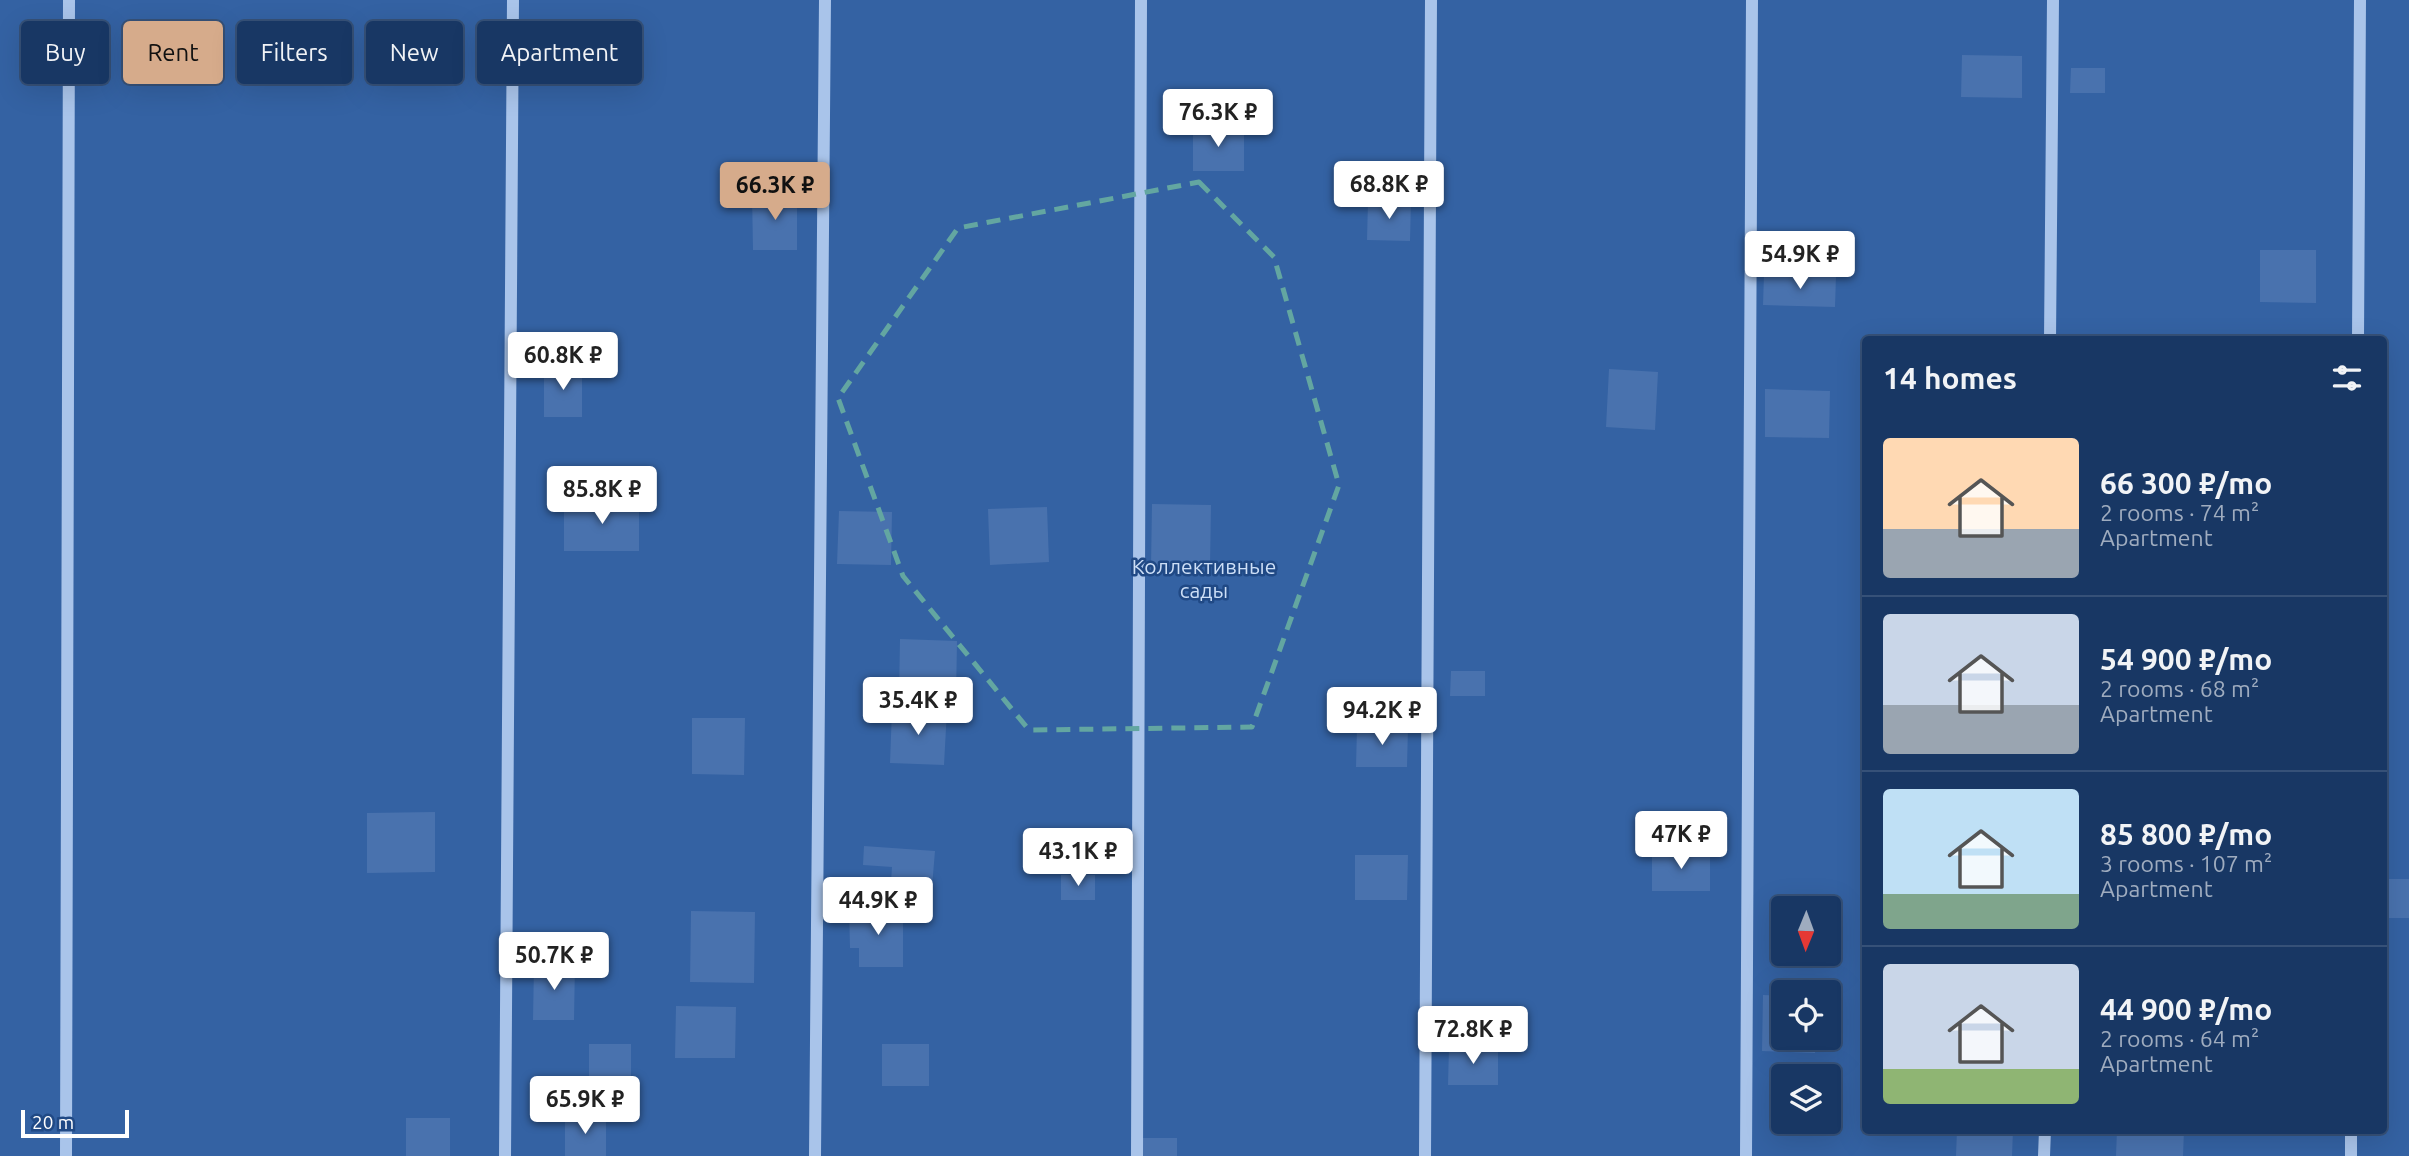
<!DOCTYPE html>
<html lang="en">
<head>
<meta charset="utf-8">
<style>
	body { margin:0; font-family:Ubuntu,sans-serif; background:#213f6a; color:#f1f3f6; height:100vh; display:flex; flex-direction:column; font-size:26px; white-space:nowrap }
	* { box-sizing:border-box; margin:0 }
	p { font-size:23px; color:#9facbf }
	.icon { flex:none; width:38px; height:38px; fill:none; stroke:currentColor; stroke-width:2; stroke-linecap:round; stroke-linejoin:round }
	.map { position:relative; flex:1; overflow:hidden }
	.panel { position:absolute; left:1862px; top:336px; width:525px; height:798px; display:flex; flex-direction:column; background:#183764; border-radius:7px; box-shadow:0 7px 28px #0002,0 0 0 2px #365178 }
	.panel>* { flex:none }
	.hud { position:absolute; left:21px; top:21px; width:665px; height:63px; display:flex; gap:14px }
	.needle { width:46px; rotate:181deg }
	.controls { position:absolute; left:1771px; top:896px; display:grid; gap:14px }
	.controls a { display:grid; place-items:center; width:70px; height:70px; border-radius:7px; background:#183764; box-shadow:0 7px 28px #0002,0 0 0 2px #365178; font-size:35px }
	.scale { position:absolute; left:21px; bottom:18px; width:108px; box-sizing:border-box; padding-left:7px; border:4px solid #fff; border-top:0; font-size:19px; line-height:24px; white-space:nowrap; color:#fff; -webkit-text-stroke:5px #204985; paint-order:stroke }
	.price { position:absolute; translate:-50% -60px; padding:0 16px; border-radius:7px; background:#fff; color:#222; font-size:23px; line-height:46px; filter:drop-shadow(0 2px 4px #0008) }
	.price::after { content:''; position:absolute; left:50%; top:42px; width:21px; height:16px; margin-left:-10px; background:inherit; clip-path:polygon(0 0,100% 0,50% 100%) }
	.price.on { background:#d6ab8b; color:#111 }
	ul { padding:0; list-style:none }
	li { display:flex; align-items:center; gap:21px; height:175px; padding:0 21px }
	li+li { border-top:2px solid #365178 }
	li span { display:grid; place-items:center; flex:none; width:196px; height:140px; border-radius:7px; color:#555 }
	li>.icon { margin-inline-start:auto }
	span .icon { width:84px; height:84px; fill:#fffc; stroke-width:1 }
	li b { font-size:30px }
	h2 { display:flex; justify-content:space-between; align-items:center; height:84px; padding:0 21px; font-size:30px }
	.pill { padding:0 24px; border-radius:7px; background:#183764; box-shadow:0 7px 28px #0002,0 0 0 2px #365178; font-size:24px; line-height:63px }
	.pill.on { background:#d6ab8b; color:#111 }
	.map>svg:first-child { display:block }
	.green { fill:#3462a3; fill-rule:evenodd }
	.building { fill:#4972ae }
	.lines { fill:none; stroke-linecap:round; stroke-linejoin:round }
	.minor { stroke:#a9c4ea; stroke-width:12 }
	.marked { fill:none; stroke:#63a6a1; stroke-width:5; stroke-dasharray:14 9; stroke-linejoin:round }
	.labels { text-anchor:middle; dominant-baseline:central; stroke-width:5; stroke-linejoin:round; paint-order:stroke }
	.park-label { font-size:21px; fill:#cddff7; stroke:#204985 }
</style>
</head>
<body>
<div class="map">
<svg width="2409" height="1156" viewBox="0 0 2409 1156">
	<rect width="100%" height="100%" fill="#204985"/>
	<path class="green" d="M0,0H2409V1156H0ZM1866,340H2384V1130H1866ZM1783,908H1829V954H1783ZM1783,992H1829V1038H1783ZM1783,1076H1829V1122H1783Z"/>
	<path class="building" d="M1962,55L2022,56V98L1961,97Z
		M2071,68H2105V93H2070Z
		M1193,127H1244V171H1193Z
		M797,194V250H753L752,195Z
		M1368,201H1411L1410,241L1367,240Z
		M2260,250H2316V303L2260,302Z
		M1764,274L1836,276L1835,307L1763,305Z
		M544,366H582V417H544Z
		M1609,369L1658,372L1655,430L1606,427Z
		M1765,389L1830,391L1829,438L1765,437Z
		M564,501H639V551H564Z
		M1152,504L1211,505L1210,567H1151Z
		M1047,507L1049,562L990,565L988,509Z
		M839,511L892,512L891,565L837,564Z
		M900,639L957,641L956,698L899,696Z
		M1451,671H1485V696H1450Z
		M892,709L947,710L944,765L890,763Z
		M692,718H745L744,775L692,774Z
		M1357,727L1408,728L1407,767H1356Z
		M435,812V872L367,873V813Z
		M864,846L935,851L931,899L890,896L892,867L863,865Z
		M1652,852H1710V891H1652Z
		M1355,855H1408L1407,900H1355Z
		M1061,875H1095V900H1061Z
		M2384,879H2409V918H2384Z
		M849,909L903,910V967H859V948H850Z
		M691,911L755,912L754,983L690,982Z
		M534,964H575L574,1020H533Z
		M1763,995L1783,996V1038H1815V1053L1762,1051Z
		M676,1006L736,1007L735,1058H675Z
		M589,1044H631V1093H589Z
		M882,1044H929V1086H882Z
		M1449,1046L1498,1047V1085H1448Z
		M565,1115H606V1156H565Z
		M406,1118H450V1156H406Z
		M1957,1130H2013L2012,1156H1956Z
		M2117,1130H2184L2183,1156H2116Z
		M1143,1138H1177V1156H1143Z"/>
	<g class="lines">
		<path class="minor" d="M2050,340L2053,0
			M2358,340L2360,0
			M66,1156L69,0
			M505,1156L513,0
			M815,1156L825,0
			M1137,1156L1141,0
			M1425,1156L1431,0
			M1746,1156L1752,0
			M2044,1156L2045,1130
			M2351,1156V1130"/>
	</g>
	<path class="marked" d="M1199,182L1274,257L1339,485L1252,727L1029,730L903,576L838,398L958,228Z"/>
	<g class="labels">
		<g class="park-label">
			<text x="1204" y="566">Коллективные<tspan x="1204" dy="24">сады</tspan></text>
		</g>
	</g>
</svg>
<div class="controls">
<a><svg class="needle" viewBox="-14 -14 28 28"><path d="M0-13l5 13h-10z" fill="#e53935"/><path d="M0 13l5-13h-10z" fill="#9facbf"/></svg></a>
<a><svg class="icon" aria-label="locate" viewBox="0 0 24 24"><circle cx="12" cy="12" r="6"/><path d="M12 2v4M12 18v4M2 12h4M18 12h4"/></svg></a>
<a><svg class="icon" aria-label="layers" viewBox="0 0 24 24"><path d="M12 4l9 5-9 5-9-5zM3 14l9 5 9-5"/></svg></a>
</div>
<div class="scale">20 m</div>
<b class="price" style="left:1218px;top:149px">76.3K ₽</b>
<b class="price" style="left:1389px;top:221px">68.8K ₽</b>
<b class="price on" style="left:775px;top:222px">66.3K ₽</b>
<b class="price" style="left:1800px;top:291px">54.9K ₽</b>
<b class="price" style="left:563px;top:392px">60.8K ₽</b>
<b class="price" style="left:602px;top:526px">85.8K ₽</b>
<b class="price" style="left:918px;top:737px">35.4K ₽</b>
<b class="price" style="left:1382px;top:747px">94.2K ₽</b>
<b class="price" style="left:1681px;top:871px">47K ₽</b>
<b class="price" style="left:1078px;top:888px">43.1K ₽</b>
<b class="price" style="left:878px;top:937px">44.9K ₽</b>
<b class="price" style="left:554px;top:992px">50.7K ₽</b>
<b class="price" style="left:1473px;top:1066px">72.8K ₽</b>
<b class="price" style="left:585px;top:1136px">65.9K ₽</b>
<div class="hud">
<a class="pill">Buy</a>
<a class="pill on">Rent</a>
<a class="pill">Filters</a>
<a class="pill">New</a>
<a class="pill">Apartment</a>
</div>
<section class="panel">
<h2>14 homes<svg class="icon" aria-label="filters" viewBox="0 0 24 24"><path d="M4 7h16M4 17h16"/><circle cx="9" cy="7" r="2"/><circle cx="15" cy="17" r="2"/></svg></h2>
<ul>
<li><span style="background:linear-gradient(#ffd9b3 65%,#9aa5b1 0)"><svg class="icon" aria-label="home" viewBox="0 0 24 24"><path d="M3 11l9-7 9 7M6 9v11h12V9"/></svg></span><div><b>66 300 ₽/mo</b><p>2 rooms · 74 m²</p><p>Apartment</p></div></li>
<li><span style="background:linear-gradient(#c9d6e8 65%,#9aa5b1 0)"><svg class="icon" aria-label="home" viewBox="0 0 24 24"><path d="M3 11l9-7 9 7M6 9v11h12V9"/></svg></span><div><b>54 900 ₽/mo</b><p>2 rooms · 68 m²</p><p>Apartment</p></div></li>
<li><span style="background:linear-gradient(#bfe0f5 75%,#7fa58c 0)"><svg class="icon" aria-label="home" viewBox="0 0 24 24"><path d="M3 11l9-7 9 7M6 9v11h12V9"/></svg></span><div><b>85 800 ₽/mo</b><p>3 rooms · 107 m²</p><p>Apartment</p></div></li>
<li><span style="background:linear-gradient(#c9d6e8 75%,#8fb573 0)"><svg class="icon" aria-label="home" viewBox="0 0 24 24"><path d="M3 11l9-7 9 7M6 9v11h12V9"/></svg></span><div><b>44 900 ₽/mo</b><p>2 rooms · 64 m²</p><p>Apartment</p></div></li>
</ul>
</section>
</div>
</body>
</html>
